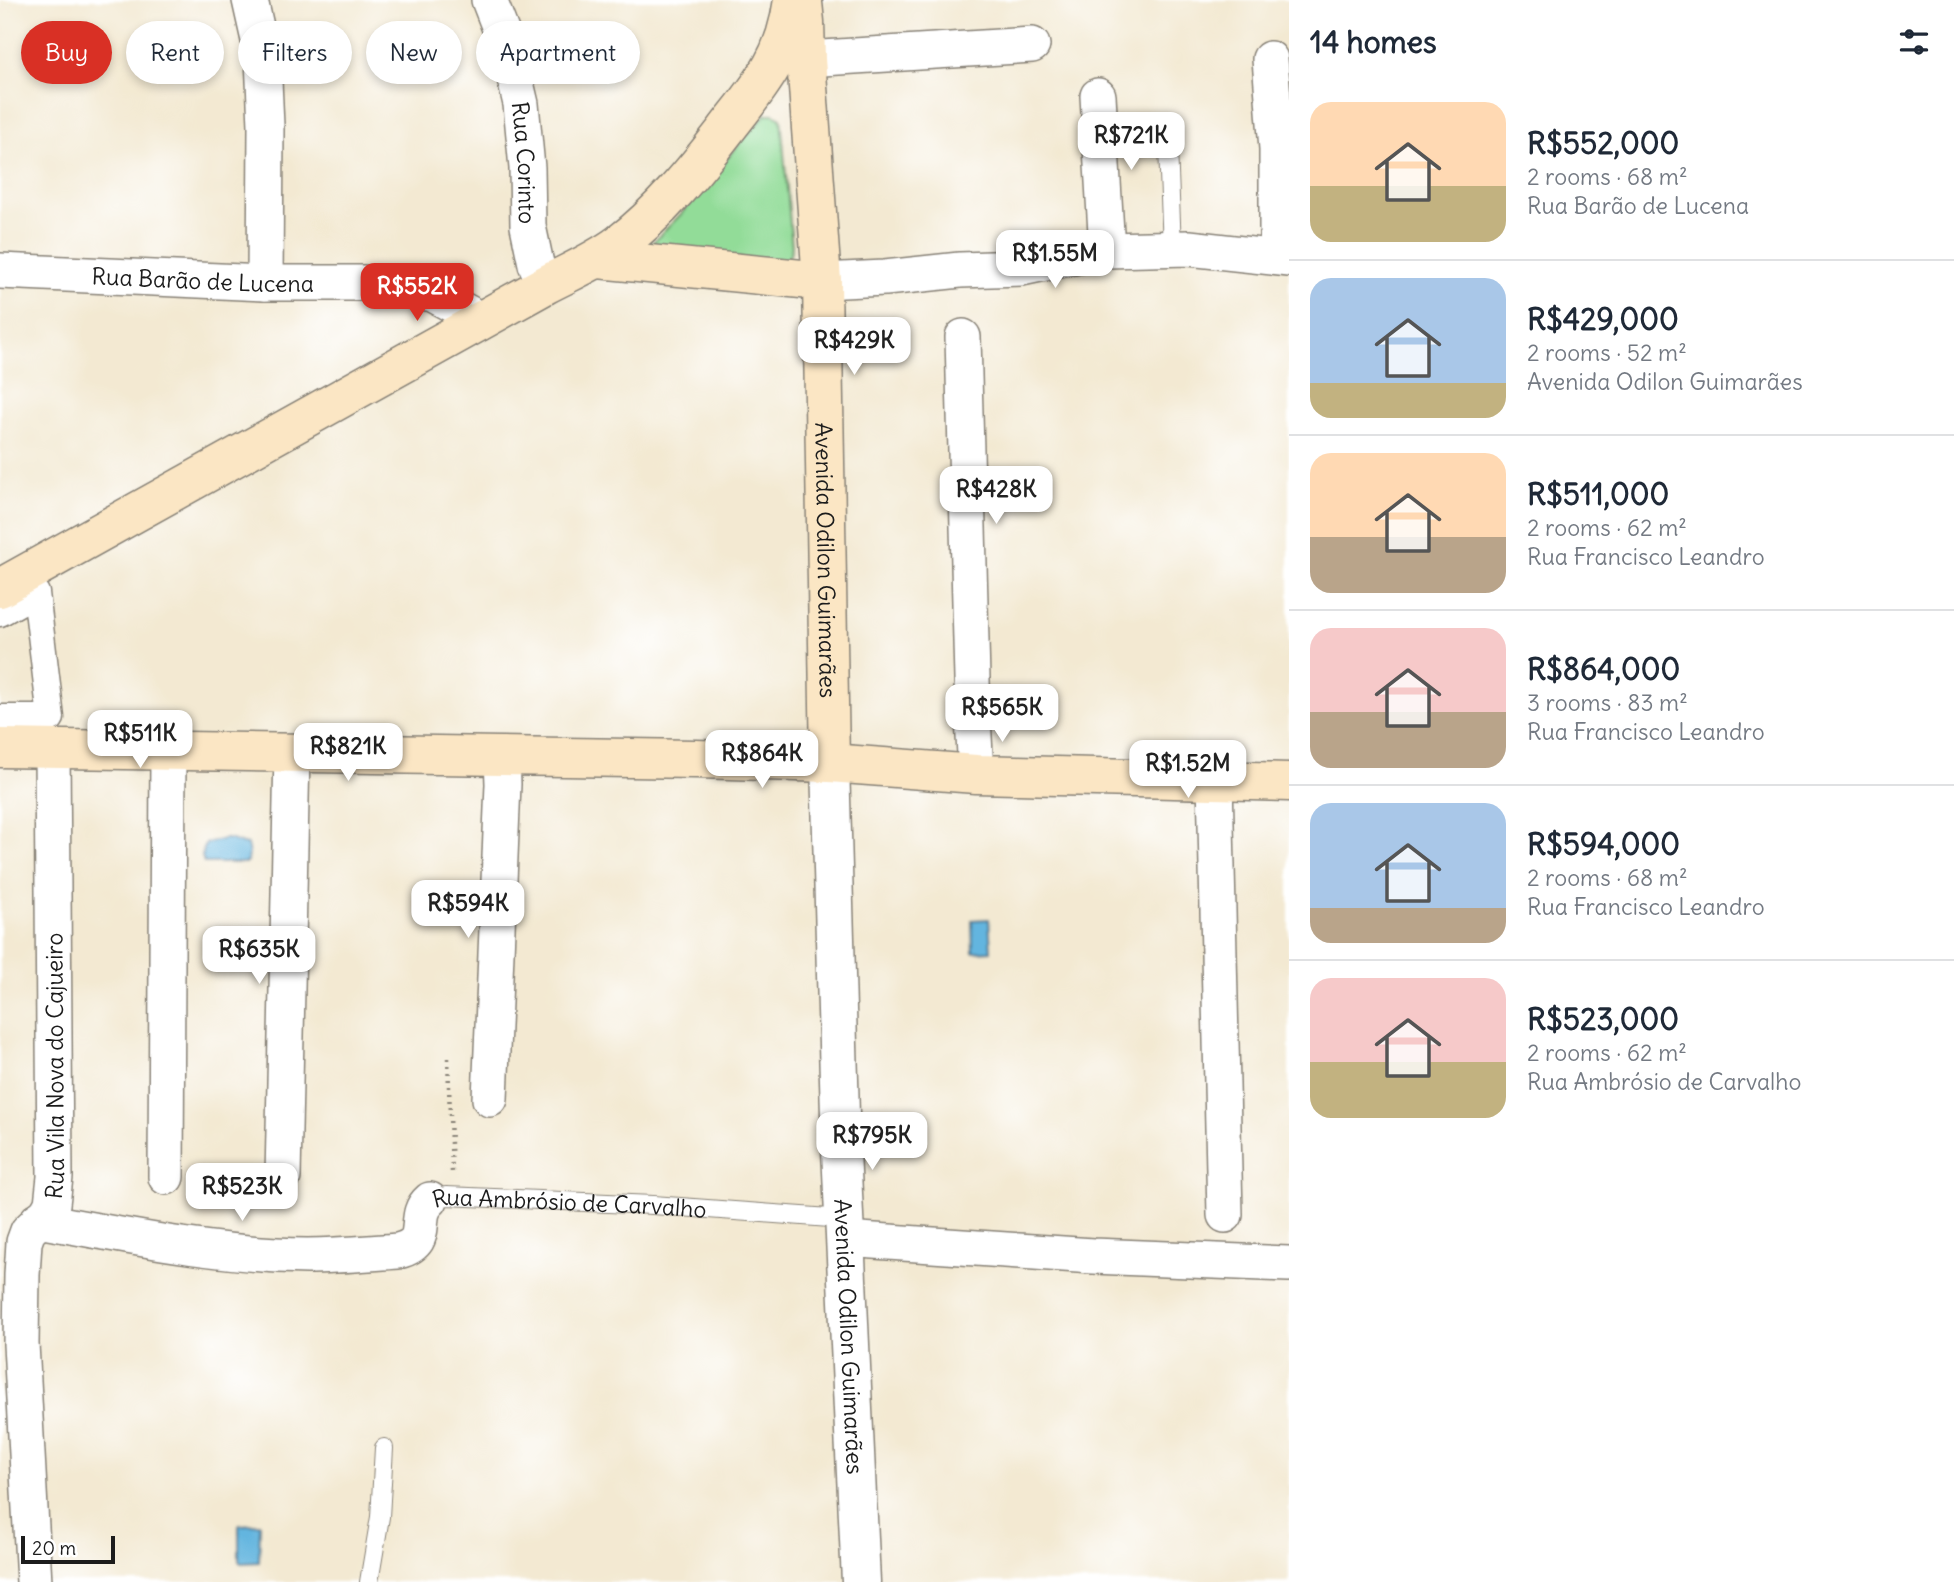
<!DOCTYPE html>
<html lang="en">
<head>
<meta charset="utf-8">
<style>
	body { margin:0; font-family:Delius,sans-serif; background:#f2f2f3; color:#1f2937; height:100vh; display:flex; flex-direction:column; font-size:26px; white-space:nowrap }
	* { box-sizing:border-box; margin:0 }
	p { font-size:23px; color:#747a83 }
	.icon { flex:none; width:38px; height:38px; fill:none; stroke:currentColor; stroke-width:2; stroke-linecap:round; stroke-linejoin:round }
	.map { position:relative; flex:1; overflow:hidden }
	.details { display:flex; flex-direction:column; background:#fff; width:665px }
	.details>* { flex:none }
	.top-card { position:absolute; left:21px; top:21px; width:665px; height:63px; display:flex; gap:14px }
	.scale { position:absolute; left:21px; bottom:18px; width:94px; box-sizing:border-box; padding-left:7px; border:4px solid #1c1c1c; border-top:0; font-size:19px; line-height:24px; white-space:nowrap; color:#1c1c1c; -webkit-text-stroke:5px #fff; paint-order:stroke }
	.price { position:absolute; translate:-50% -60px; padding:0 16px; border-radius:14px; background:#fff; color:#222; font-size:23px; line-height:46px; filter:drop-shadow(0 2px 4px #0008) }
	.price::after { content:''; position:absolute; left:50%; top:42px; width:21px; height:16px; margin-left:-10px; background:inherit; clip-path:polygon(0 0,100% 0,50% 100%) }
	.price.active { background:#d93025; color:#fff }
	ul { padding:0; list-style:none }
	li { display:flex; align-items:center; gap:21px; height:175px; padding:0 21px }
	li+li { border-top:2px solid #e0e1e3 }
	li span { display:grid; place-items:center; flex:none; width:196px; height:140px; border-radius:21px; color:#555 }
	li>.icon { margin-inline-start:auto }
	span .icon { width:84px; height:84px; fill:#fffc; stroke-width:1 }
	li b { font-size:30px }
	h2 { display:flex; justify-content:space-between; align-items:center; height:84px; padding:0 21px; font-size:30px }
	.pill { padding:0 24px; border-radius:32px; background:#fff; box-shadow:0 4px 10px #0003; font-size:24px; line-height:63px }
	.pill.active { background:#d93025; color:#fff }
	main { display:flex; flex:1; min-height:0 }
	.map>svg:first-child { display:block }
	.green { fill:#92dc98; stroke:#577c5a; stroke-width:2 }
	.water { fill:#64b5df; stroke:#40687e; stroke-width:2 }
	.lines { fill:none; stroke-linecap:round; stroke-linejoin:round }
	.service-casing { stroke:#888277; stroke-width:20 }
	.pedestrian-casing { stroke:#888277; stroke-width:29 }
	.minor-casing { stroke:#888277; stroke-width:38 }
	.tertiary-casing { stroke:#888277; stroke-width:41 }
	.secondary-casing { stroke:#888277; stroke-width:41 }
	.path { stroke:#888277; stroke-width:4.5; stroke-dasharray:2 5; stroke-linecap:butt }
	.service { stroke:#fff; stroke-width:18 }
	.pedestrian { stroke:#fff; stroke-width:26 }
	.minor { stroke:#fff; stroke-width:35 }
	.tertiary { stroke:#fff; stroke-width:38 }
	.secondary { stroke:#fbe6c4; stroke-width:38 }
	.labels { text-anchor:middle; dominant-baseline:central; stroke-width:7; stroke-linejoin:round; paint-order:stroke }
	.street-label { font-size:23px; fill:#1c1c1c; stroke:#fff }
</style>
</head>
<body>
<main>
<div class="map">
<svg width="1289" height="1582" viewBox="0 0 1289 1582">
	<rect width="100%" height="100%" fill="#fff"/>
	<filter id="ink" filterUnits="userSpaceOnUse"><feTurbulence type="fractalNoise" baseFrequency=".0143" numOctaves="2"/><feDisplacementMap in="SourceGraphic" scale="14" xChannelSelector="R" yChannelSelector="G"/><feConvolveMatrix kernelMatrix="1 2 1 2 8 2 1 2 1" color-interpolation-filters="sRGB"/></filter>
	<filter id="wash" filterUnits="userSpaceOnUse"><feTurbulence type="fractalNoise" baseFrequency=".00686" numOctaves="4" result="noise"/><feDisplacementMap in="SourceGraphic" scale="28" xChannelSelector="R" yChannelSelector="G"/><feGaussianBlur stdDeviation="1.57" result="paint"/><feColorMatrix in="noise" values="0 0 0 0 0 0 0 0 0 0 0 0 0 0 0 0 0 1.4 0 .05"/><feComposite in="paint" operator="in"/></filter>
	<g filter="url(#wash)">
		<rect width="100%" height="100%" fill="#f3e9d2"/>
		<path class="green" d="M766,114H773L781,118L792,247L789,257L784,262L653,252L652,243L682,213L744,138Z"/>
		<path class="water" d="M224,839C233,838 238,844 247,845L249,853L247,863H204L202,856L205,844Z
			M989,919L991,951L973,952L972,920Z
			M260,1524L259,1562L241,1563L239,1561V1525Z"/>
	</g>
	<g filter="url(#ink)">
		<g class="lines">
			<defs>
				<g id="service">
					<path d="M1167,122L1172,248"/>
					<path id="s1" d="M430,1200L446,1196L653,1205L844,1219"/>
					<path d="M369,1582L380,1517L384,1448"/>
				</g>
				<path id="pedestrian" d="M0,613L36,593L51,718H0"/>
				<g id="minor">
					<path d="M250,0L263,58L266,126L265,283"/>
					<path id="s2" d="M489,0L508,49L521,104L527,168L528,226L536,264L545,285"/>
					<path d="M806,59L1032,45"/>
					<path d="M1270,59L1277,149V257"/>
					<path d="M1098,96L1107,250"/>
					<path id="s3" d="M0,271L265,283H365L433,294L468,313L479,323"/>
					<path d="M822,281L885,278L960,270L1022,268L1107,250L1189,248L1289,259"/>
					<path d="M963,337L973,717L976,774"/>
					<path d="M1215,780L1225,1215"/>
					<path d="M490,1099L503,784L502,756"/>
					<path d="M166,1177L168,751"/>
					<path d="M283,1177L292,753"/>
					<path d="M38,1220C127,1236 217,1255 307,1256C337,1256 368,1253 398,1251C434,1242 410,1217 430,1200"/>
					<path d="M845,1239L1093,1256L1289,1264"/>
					<path id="s4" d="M34,1582L21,1344L22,1275L24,1242L28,1231L47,1213L52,1204L55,1177L52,749"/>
				</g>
				<g id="tertiary">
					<path id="s5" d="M830,763L841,1150L861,1582"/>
				</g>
				<g id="secondary">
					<path id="s6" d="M803,3L805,22L806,59L822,281L830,763"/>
					<path d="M598,259L822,281"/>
					<path d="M0,588L545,285C570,272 596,261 619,244C659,214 695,170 725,131C741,110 759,89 772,66C783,47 790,22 793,0"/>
					<path d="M0,748L696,759L830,763L976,774L1289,782"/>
				</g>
			</defs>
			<use href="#service" class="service-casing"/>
			<use href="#pedestrian" class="pedestrian-casing"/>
			<use href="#minor" class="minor-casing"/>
			<use href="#tertiary" class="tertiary-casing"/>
			<use href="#secondary" class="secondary-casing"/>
			<path class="path" d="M448,1058L452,1173"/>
			<use href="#service" class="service"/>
			<use href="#pedestrian" class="pedestrian"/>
			<use href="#minor" class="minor"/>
			<use href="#tertiary" class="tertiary"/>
			<use href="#secondary" class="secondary"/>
		</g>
	</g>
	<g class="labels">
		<g class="street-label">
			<text stroke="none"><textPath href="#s2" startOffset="168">Rua Corinto</textPath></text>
			<text stroke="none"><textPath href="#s3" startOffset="203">Rua Barão de Lucena</textPath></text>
			<text stroke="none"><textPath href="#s6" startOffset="558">Avenida Odilon Guimarães</textPath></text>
			<text stroke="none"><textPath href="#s4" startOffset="527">Rua Vila Nova do Cajueiro</textPath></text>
			<text stroke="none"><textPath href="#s1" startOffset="140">Rua Ambrósio de Carvalho</textPath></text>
			<text stroke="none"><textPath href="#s5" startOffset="574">Avenida Odilon Guimarães</textPath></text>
		</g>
	</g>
</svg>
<div class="scale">20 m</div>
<b class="price" style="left:1131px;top:172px">R$721K</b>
<b class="price" style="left:1055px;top:290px">R$1.55M</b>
<b class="price active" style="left:417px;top:323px">R$552K</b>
<b class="price" style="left:854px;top:377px">R$429K</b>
<b class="price" style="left:996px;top:526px">R$428K</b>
<b class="price" style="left:1002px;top:744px">R$565K</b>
<b class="price" style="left:140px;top:770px">R$511K</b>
<b class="price" style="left:348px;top:783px">R$821K</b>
<b class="price" style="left:762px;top:790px">R$864K</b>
<b class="price" style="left:1188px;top:800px">R$1.52M</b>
<b class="price" style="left:468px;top:940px">R$594K</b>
<b class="price" style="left:259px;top:986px">R$635K</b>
<b class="price" style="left:872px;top:1172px">R$795K</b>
<b class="price" style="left:242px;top:1223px">R$523K</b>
<div class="top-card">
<a class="pill active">Buy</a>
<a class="pill">Rent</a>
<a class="pill">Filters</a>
<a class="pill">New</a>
<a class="pill">Apartment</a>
</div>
</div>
<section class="details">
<h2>14 homes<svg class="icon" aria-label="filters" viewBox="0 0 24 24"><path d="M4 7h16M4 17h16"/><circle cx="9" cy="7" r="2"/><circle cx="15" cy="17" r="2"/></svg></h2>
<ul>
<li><span style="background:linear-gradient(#ffd9b3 60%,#c2b280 0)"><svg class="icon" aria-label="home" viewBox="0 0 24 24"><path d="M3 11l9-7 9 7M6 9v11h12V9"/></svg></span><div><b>R$552,000</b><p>2 rooms · 68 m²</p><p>Rua Barão de Lucena</p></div></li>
<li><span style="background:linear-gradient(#a9c7e8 75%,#c2b280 0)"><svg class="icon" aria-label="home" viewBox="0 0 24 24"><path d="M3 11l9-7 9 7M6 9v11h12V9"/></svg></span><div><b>R$429,000</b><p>2 rooms · 52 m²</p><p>Avenida Odilon Guimarães</p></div></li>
<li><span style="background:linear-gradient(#ffd9b3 60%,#b9a48a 0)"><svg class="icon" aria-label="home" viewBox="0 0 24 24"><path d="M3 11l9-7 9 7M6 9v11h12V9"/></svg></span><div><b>R$511,000</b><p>2 rooms · 62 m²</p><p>Rua Francisco Leandro</p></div></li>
<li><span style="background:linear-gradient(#f6c9c9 60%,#b9a48a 0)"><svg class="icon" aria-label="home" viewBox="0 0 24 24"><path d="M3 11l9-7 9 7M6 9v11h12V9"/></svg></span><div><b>R$864,000</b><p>3 rooms · 83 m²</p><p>Rua Francisco Leandro</p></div></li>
<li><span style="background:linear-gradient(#a9c7e8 75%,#b9a48a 0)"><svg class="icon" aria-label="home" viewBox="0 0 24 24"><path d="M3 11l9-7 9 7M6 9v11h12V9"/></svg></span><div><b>R$594,000</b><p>2 rooms · 68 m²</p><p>Rua Francisco Leandro</p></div></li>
<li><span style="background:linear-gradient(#f6c9c9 60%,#c2b280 0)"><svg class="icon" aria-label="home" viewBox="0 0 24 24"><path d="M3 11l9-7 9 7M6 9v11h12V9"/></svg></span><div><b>R$523,000</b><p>2 rooms · 62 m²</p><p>Rua Ambrósio de Carvalho</p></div></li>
</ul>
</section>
</main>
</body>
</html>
